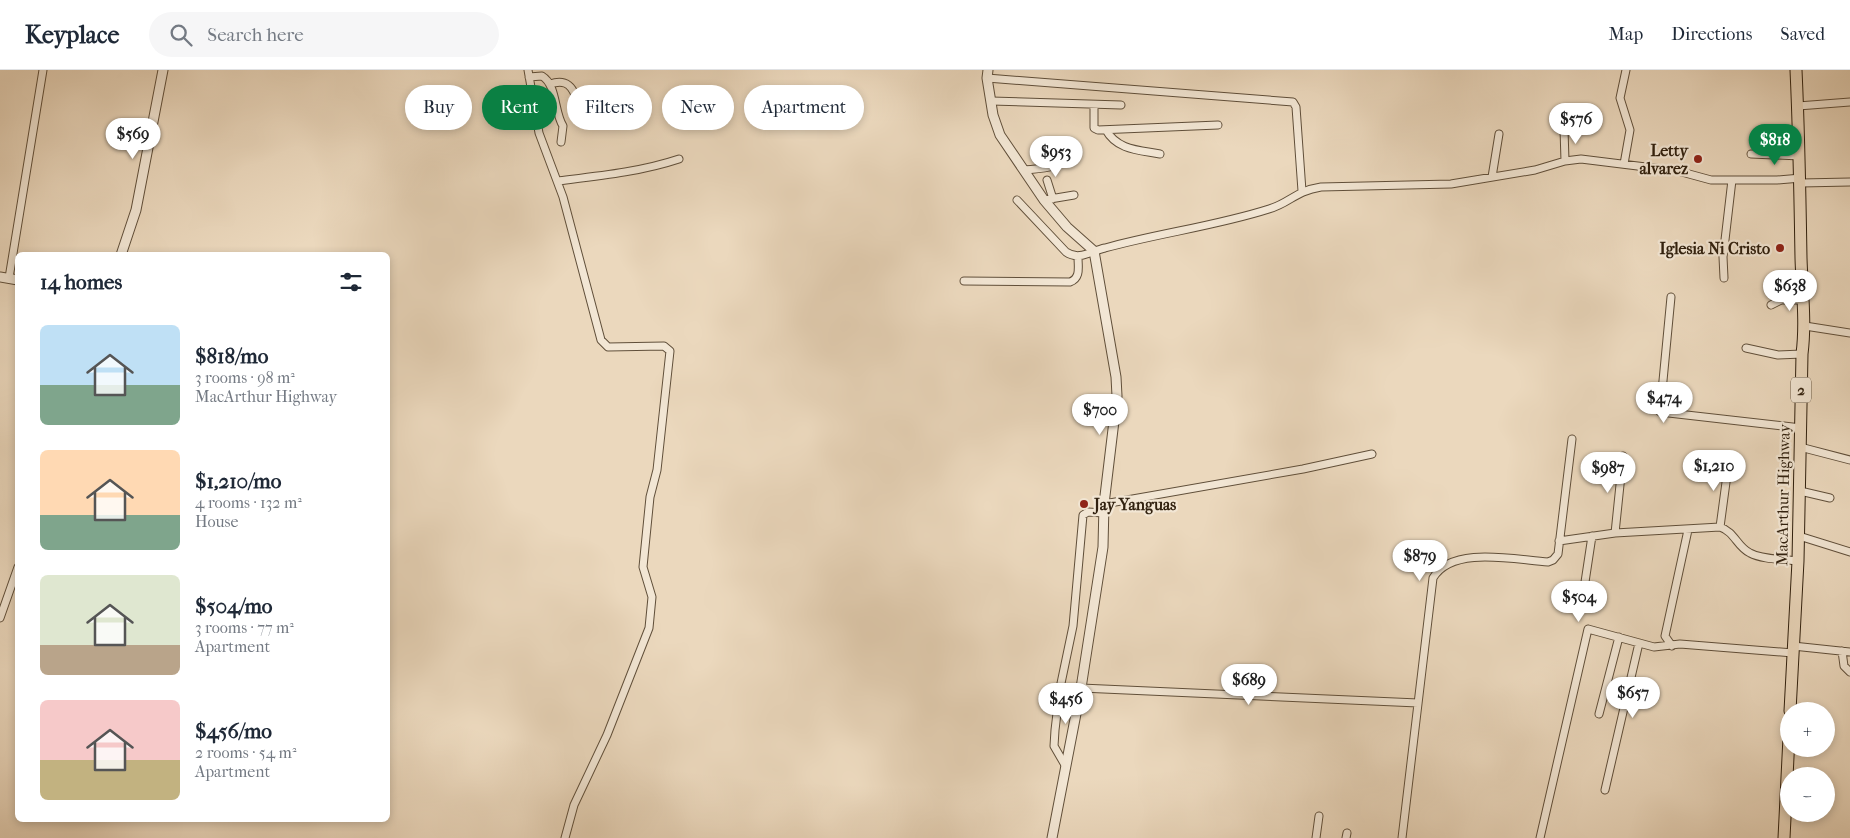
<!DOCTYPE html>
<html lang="en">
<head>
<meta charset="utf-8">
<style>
	body { margin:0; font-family:"IM FELL French Canon",serif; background:#f6f6f7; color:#1f2937; height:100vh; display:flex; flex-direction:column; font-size:19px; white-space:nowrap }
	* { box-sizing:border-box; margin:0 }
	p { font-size:16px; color:#747a83 }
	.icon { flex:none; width:28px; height:28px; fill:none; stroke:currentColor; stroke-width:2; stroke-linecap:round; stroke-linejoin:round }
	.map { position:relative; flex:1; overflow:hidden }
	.sheet { position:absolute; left:15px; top:182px; width:375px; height:570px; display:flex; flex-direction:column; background:#fff; border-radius:8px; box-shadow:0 2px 8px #0003 }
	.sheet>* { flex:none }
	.banner { position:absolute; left:405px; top:15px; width:475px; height:45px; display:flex; gap:10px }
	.buttons { position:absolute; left:1780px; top:632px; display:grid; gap:10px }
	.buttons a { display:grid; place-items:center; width:55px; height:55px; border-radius:50%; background:#fff; box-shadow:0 2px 8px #0003; font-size:25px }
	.price { position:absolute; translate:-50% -42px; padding:0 11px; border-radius:18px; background:#fff; color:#222; font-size:16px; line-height:32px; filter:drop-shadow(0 1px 2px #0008) }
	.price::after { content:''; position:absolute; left:50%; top:30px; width:15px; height:11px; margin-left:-8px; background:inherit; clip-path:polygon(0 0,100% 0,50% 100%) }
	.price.active { background:#0b8043; color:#fff }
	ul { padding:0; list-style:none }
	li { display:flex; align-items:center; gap:15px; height:125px; padding:0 25px }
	li span { display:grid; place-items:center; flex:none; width:140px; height:100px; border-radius:8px; color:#555 }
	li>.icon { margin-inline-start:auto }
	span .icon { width:60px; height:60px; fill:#fffc; stroke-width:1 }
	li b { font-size:21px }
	h2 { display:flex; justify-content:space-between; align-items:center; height:60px; padding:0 25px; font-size:21px }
	.tag { padding:0 18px; border-radius:22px; background:#fff; box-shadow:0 2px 8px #0003; font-size:18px; line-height:45px }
	.tag.active { background:#0b8043; color:#fff }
	header { display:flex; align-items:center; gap:30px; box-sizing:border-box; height:70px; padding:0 25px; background:#fff; border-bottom:1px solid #e0e1e3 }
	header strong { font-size:24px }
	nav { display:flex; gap:28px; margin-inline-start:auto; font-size:18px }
	.search { width:350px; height:45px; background:#f6f6f7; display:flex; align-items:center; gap:12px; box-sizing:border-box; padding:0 18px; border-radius:28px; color:#747a83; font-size:19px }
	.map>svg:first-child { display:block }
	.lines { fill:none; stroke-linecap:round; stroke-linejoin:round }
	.minor-casing { stroke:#604f3a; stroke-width:9 }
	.tertiary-casing { stroke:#604f3a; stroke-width:11 }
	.trunk-casing { stroke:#31210f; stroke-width:13 }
	.minor { stroke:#f2e6d4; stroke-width:7 }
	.tertiary { stroke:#f2e6d4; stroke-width:9 }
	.trunk { stroke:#ebd8bd; stroke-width:11 }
	.poi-dot { fill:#8f2418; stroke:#f2e6d4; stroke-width:2 }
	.labels { text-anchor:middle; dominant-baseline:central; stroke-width:4.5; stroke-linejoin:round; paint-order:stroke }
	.shield { fill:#f2e6d4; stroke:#6b5c4a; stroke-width:1 }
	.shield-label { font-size:15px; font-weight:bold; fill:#31210f }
	.poi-label { font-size:16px; font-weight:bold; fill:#31210f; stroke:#f2e6d4; text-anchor:end }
	.street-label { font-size:16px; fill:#31210f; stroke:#f2e6d4 }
</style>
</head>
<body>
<header>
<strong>Keyplace</strong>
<div class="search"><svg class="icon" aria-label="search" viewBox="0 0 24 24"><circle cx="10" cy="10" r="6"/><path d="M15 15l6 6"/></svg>Search here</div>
<nav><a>Map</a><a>Directions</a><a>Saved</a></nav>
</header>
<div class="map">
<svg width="1850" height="768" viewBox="0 0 1850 768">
	<rect width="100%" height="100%" fill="#ebd8bd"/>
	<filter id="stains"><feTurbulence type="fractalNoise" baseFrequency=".004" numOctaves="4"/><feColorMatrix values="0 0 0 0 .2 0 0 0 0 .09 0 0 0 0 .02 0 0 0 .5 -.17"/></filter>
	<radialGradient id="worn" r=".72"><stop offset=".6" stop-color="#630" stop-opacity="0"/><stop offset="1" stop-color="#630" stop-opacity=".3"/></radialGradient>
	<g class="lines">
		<defs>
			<path id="minor" d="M528,0L539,63L563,127L601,270L608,277L664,276L670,281L657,400L650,427L643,497L652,527L649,558L607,665L574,735L565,768
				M529,7L542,6C557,15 554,42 563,56L561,72
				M987,8L1293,32L1296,37L1302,121
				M550,14C562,10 570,12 575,25
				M519,30H532
				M991,31L1121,35
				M1094,35V58L1098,60L1218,55
				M1798,36L1850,32
				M1564,59L1565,91
				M1106,60C1117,80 1139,80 1160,84
				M1751,84L1800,86
				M1624,94L1630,60L1620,28L1626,0
				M1024,100C1046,98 1057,99 1073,82
				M1492,107L1499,64
				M1047,110L1053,129
				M557,111C598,106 640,102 679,89
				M1801,113L1850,112
				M1017,130L1066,182C1079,191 1091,181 1105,178C1159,163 1216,156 1269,139C1290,133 1295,121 1321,117L1451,114L1535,100L1565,91L1581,89L1678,101L1711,110H1777L1801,108
				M1044,130L1074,125
				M9,208L43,0
				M1724,208L1723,187L1732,110
				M964,211L1070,212C1081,208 1078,197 1078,187
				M1671,227L1660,342L1801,358
				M1771,235L1781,230H1802
				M1805,256L1850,263
				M1746,278L1778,285L1802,284
				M1800,377L1850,390
				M1800,421L1830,428
				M1104,434L1303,399L1372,384
				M1720,457L1729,390
				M1615,463L1623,386
				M1799,466L1850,482
				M1559,471L1615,463L1720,457C1735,462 1737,477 1750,483C1763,490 1784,489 1798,491
				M1585,512L1592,466
				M0,548L18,497
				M1672,576L1665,566L1688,460
				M1793,576L1850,582
				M1842,581L1844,596L1850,602
				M1081,618L1418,633
				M1599,644L1619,567
				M1065,695L1054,676L1055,660L1060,618L1073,556L1083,445L1088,442L1104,443
				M1605,720L1639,573
				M1316,768L1319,746
				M1346,768L1347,763
				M1402,768L1433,508C1452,475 1516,490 1548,492L1553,490L1558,484L1572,369
				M1540,768L1588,559L1654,577L1680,574L1793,583"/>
			<path id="tertiary" d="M988,0L987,8L993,45L1000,65L1044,130L1067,157L1094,181L1116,307L1117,326L1104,434L1103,477L1081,618L1052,768
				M121,185L136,140L163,0
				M0,207L18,210"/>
			<path id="trunk" d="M1790,641L1798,491L1802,284C1806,252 1802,221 1801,188C1800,125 1799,63 1796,0
				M1784,768L1789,667"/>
		</defs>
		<use href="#minor" class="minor-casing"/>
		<use href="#tertiary" class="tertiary-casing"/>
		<use href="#trunk" class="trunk-casing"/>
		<use href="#minor" class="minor"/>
		<use href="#tertiary" class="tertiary"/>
		<use href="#trunk" class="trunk"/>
	</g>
	<g class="poi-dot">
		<circle cx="1698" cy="89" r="5"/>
		<circle cx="1780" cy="178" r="5"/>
		<circle cx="1084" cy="434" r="5"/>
	</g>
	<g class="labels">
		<rect class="shield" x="1791" y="307.5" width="20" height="25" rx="4"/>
		<g class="shield-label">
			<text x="1801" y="320">2</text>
		</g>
		<g class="poi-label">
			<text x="1688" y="80">Letty<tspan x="1688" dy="18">alvarez</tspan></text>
			<text x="1770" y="178">Iglesia Ni Cristo</text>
			<text x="1094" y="434" text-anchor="start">Jay Yanguas</text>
		</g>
		<g class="street-label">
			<text transform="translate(1783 425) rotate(-89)">MacArthur Highway</text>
		</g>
	</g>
	<rect width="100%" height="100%" filter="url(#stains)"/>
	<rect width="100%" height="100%" fill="url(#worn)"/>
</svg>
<div class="buttons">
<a>+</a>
<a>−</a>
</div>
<b class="price" style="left:1576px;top:75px">$576</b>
<b class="price" style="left:133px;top:90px">$569</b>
<b class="price active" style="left:1775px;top:96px">$818</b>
<b class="price" style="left:1056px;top:108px">$953</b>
<b class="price" style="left:1790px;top:242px">$638</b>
<b class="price" style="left:1664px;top:354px">$474</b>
<b class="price" style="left:1100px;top:366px">$700</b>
<b class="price" style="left:1714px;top:422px">$1,210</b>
<b class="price" style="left:1608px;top:424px">$987</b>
<b class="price" style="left:1420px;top:512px">$879</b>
<b class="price" style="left:1579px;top:553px">$504</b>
<b class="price" style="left:1249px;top:636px">$689</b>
<b class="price" style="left:1633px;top:649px">$657</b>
<b class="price" style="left:1066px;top:655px">$456</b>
<div class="banner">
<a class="tag">Buy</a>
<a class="tag active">Rent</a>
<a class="tag">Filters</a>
<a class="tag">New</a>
<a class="tag">Apartment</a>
</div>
<section class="sheet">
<h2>14 homes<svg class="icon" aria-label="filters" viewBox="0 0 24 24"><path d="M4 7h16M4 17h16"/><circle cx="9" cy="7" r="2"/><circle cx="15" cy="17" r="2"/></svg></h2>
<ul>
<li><span style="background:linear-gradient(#bfe0f5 60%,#7fa58c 0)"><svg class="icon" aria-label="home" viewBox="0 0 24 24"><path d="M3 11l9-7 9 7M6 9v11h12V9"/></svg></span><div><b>$818/mo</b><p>3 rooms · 98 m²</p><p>MacArthur Highway</p></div></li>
<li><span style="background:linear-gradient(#ffd9b3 65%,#7fa58c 0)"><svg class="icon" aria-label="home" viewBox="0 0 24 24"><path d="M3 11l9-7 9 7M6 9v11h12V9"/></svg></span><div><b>$1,210/mo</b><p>4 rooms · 132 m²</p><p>House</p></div></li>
<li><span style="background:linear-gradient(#dfe7d0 70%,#b9a48a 0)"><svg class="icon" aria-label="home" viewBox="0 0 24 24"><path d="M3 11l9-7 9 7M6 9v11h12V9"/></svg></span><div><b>$504/mo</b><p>3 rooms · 77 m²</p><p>Apartment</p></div></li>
<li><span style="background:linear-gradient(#f6c9c9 60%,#c2b280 0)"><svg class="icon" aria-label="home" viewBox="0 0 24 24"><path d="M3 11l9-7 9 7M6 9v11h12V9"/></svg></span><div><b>$456/mo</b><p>2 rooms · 54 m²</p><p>Apartment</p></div></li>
</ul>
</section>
</div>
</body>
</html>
